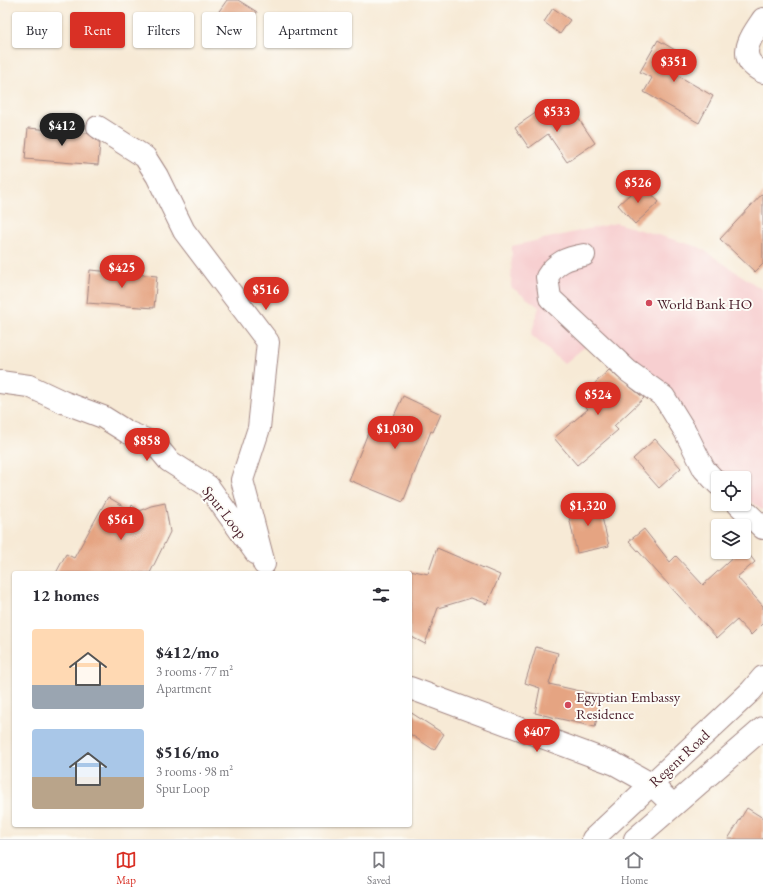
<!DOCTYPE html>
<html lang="en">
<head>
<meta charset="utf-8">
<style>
	body { margin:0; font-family:"EB Garamond",serif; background:#f2f2f3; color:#2b2b33; height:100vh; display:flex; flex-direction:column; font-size:15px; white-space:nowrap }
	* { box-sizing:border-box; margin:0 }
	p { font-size:13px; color:#7c7c81 }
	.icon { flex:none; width:22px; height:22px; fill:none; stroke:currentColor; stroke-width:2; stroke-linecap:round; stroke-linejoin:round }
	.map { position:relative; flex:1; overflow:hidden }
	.side { position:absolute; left:12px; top:571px; width:400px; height:256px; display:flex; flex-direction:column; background:#fff; border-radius:4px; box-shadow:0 1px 3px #0004 }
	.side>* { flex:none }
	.banner { position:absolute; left:12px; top:12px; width:400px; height:36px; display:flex; gap:8px }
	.buttons { position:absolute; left:711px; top:471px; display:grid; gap:8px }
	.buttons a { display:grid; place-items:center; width:40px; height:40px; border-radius:4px; background:#fff; box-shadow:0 1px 3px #0004; font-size:20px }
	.price { position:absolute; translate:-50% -34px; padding:0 9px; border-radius:14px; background:#d93025; color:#fff; font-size:13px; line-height:26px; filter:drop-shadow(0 1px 2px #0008) }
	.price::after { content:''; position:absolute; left:50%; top:24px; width:12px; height:9px; margin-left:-6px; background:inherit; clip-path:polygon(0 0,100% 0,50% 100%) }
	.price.active { background:#222; color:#fff }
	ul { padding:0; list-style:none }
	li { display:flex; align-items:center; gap:12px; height:100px; padding:0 20px }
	li span { display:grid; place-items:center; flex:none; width:112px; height:80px; border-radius:4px; color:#555 }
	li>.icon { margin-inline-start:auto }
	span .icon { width:48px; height:48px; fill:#fffc; stroke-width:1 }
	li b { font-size:17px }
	h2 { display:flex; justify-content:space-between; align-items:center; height:48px; padding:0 20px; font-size:17px }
	.pill { padding:0 14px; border-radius:4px; background:#fff; box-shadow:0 1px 3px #0004; font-size:14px; line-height:36px }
	.pill.active { background:#d93025; color:#fff }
	.tab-bar { display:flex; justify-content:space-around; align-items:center; height:56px; border-top:1px solid #e1e1e2; background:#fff; font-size:11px; color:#7c7c81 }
	.tab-bar a { display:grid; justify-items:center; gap:2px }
	.tab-bar .active { color:#d93025 }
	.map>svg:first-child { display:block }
	.built { fill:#f7cfd0 }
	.building { fill:#e5a482 }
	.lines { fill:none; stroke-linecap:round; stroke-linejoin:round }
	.minor-casing { stroke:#a08480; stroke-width:24 }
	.major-casing { stroke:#a08480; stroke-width:24 }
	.minor { stroke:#fff; stroke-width:22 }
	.major { stroke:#fff; stroke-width:22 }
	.poi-dot { fill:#d1495b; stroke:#fdfcf7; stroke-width:1.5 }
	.labels { text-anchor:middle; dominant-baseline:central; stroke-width:4; stroke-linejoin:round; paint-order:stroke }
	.poi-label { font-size:15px; fill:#4a1f2b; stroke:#fdfcf7; text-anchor:start }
	.street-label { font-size:15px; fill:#4a1f2b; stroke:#fdfcf7 }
</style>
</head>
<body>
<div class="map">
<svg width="763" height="839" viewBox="0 0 763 839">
	<rect width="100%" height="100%" fill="#fdfcf7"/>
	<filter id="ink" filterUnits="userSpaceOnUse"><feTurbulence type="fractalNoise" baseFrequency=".025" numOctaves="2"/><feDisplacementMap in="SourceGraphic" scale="8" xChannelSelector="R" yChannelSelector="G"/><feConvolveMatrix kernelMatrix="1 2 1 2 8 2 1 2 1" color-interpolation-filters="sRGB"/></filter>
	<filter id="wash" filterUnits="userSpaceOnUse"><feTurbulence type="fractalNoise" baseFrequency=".012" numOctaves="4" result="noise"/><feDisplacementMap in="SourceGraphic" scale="16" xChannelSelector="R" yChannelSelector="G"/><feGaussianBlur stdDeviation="0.9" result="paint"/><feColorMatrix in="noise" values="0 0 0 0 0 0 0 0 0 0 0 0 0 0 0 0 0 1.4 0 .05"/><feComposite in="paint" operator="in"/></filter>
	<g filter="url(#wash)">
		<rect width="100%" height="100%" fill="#f7ead6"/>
		<path class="built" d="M616,223L699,247L763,290V510L744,497V478H722L698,451L673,393L588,344L564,364L531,335L539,307L511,287L512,246Z"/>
		<g id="blocks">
			<path class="building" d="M227,0H238L257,12L242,44L212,21Z
				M553,8L570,20L560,34L544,22Z
				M658,40L687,57L677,75L713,96L699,123L644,92L652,78L640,72Z
				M543,108L549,117L561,108L569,120L576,115L595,143L567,162L548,134L529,148L515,127Z
				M28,128L87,133L100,143L98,165L25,159Z
				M642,183L659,202L635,224L618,205Z
				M763,193V264L755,272L720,239Z
				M90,270L157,276L154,308L87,303Z
				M609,370L644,398L614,426L618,430L577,465L554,438L588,409L578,399Z
				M403,396L441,414L433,432L431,431L403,502L349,480L372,423L388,429Z
				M655,439L681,468L659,488L633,459Z
				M108,497L130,510L132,505L139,511L151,506L165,503L170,532L150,573H56L66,554L74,558Z
				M598,501L609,546L577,553L567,508Z
				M644,529L670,562L676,556L703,585L739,552H744V548L755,562L737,577L763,606V623L751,635L737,620L717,638L629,541Z
				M437,548L500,575L487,604L471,598L438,608L425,644L410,636V570L428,574Z
				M536,647L558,653L549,684L602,696L595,727L535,713L540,688L525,683Z
				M410,712L444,734L434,750L410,734Z
				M747,808L763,818V839H728Z"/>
		</g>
	</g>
	<g filter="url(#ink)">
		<use href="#blocks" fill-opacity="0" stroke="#a08480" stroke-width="1"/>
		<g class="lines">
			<defs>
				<path id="minor" d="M763,19C751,37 734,58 763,72
					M98,127L145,157L157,176L184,231L268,342L259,428L242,480L264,564
					M584,255C567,258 556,262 547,277L550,298L628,371L664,397L685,431L704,469L718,484
					M0,382L29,386L63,402L103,417L127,432L154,443L169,461L208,486L256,553
					M738,504L763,528
					M410,688L615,764L651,784L673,805"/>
				<path id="major" d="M593,839L751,691L763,677
					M635,839L763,728"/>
			</defs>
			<use href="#minor" class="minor-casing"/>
			<use href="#major" class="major-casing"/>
			<use href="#minor" class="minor"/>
			<use href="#major" class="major"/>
		</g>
	</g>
	<g class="poi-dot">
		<circle cx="649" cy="303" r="4"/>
		<circle cx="568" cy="705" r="4"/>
	</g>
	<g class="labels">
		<g class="poi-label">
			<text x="657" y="303">World Bank HO</text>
			<text x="576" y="696">Egyptian Embassy<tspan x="576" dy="17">Residence</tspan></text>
		</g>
		<g class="street-label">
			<text transform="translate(225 512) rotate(52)">Spur Loop</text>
			<text transform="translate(679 758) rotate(-43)">Regent Road</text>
		</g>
	</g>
</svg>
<div class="buttons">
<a><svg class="icon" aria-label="locate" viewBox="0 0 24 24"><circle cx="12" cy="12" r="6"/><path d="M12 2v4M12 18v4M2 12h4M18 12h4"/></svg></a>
<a><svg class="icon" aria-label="layers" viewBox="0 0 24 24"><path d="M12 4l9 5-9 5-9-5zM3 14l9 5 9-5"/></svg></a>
</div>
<b class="price" style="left:674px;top:83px">$351</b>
<b class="price" style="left:557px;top:133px">$533</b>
<b class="price active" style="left:62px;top:147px">$412</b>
<b class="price" style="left:638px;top:204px">$526</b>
<b class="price" style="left:122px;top:289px">$425</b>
<b class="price" style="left:266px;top:311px">$516</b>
<b class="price" style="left:598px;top:416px">$524</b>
<b class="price" style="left:395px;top:450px">$1,030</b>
<b class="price" style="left:147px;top:462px">$858</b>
<b class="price" style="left:588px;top:527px">$1,320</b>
<b class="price" style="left:121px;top:541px">$561</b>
<b class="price" style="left:537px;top:753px">$407</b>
<div class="banner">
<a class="pill">Buy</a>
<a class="pill active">Rent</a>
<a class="pill">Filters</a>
<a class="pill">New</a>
<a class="pill">Apartment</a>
</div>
<section class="side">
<h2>12 homes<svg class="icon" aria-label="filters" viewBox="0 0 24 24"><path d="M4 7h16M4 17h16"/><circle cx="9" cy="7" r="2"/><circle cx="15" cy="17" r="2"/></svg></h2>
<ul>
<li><span style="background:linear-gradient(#ffd9b3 70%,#9aa5b1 0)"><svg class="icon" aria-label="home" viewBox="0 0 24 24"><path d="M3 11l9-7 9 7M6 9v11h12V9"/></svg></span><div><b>$412/mo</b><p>3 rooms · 77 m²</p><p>Apartment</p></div></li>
<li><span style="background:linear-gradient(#a9c7e8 60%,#b9a48a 0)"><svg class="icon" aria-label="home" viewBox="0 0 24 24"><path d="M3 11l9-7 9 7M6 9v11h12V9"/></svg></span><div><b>$516/mo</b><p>3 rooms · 98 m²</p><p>Spur Loop</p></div></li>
</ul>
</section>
</div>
<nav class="tab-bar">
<a class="active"><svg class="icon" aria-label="map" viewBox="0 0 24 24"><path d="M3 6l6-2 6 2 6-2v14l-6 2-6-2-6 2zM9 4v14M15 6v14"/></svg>Map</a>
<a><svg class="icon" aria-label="saved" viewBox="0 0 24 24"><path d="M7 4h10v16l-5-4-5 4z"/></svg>Saved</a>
<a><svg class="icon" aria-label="home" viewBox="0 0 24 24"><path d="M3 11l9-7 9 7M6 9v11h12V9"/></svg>Home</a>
</nav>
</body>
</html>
